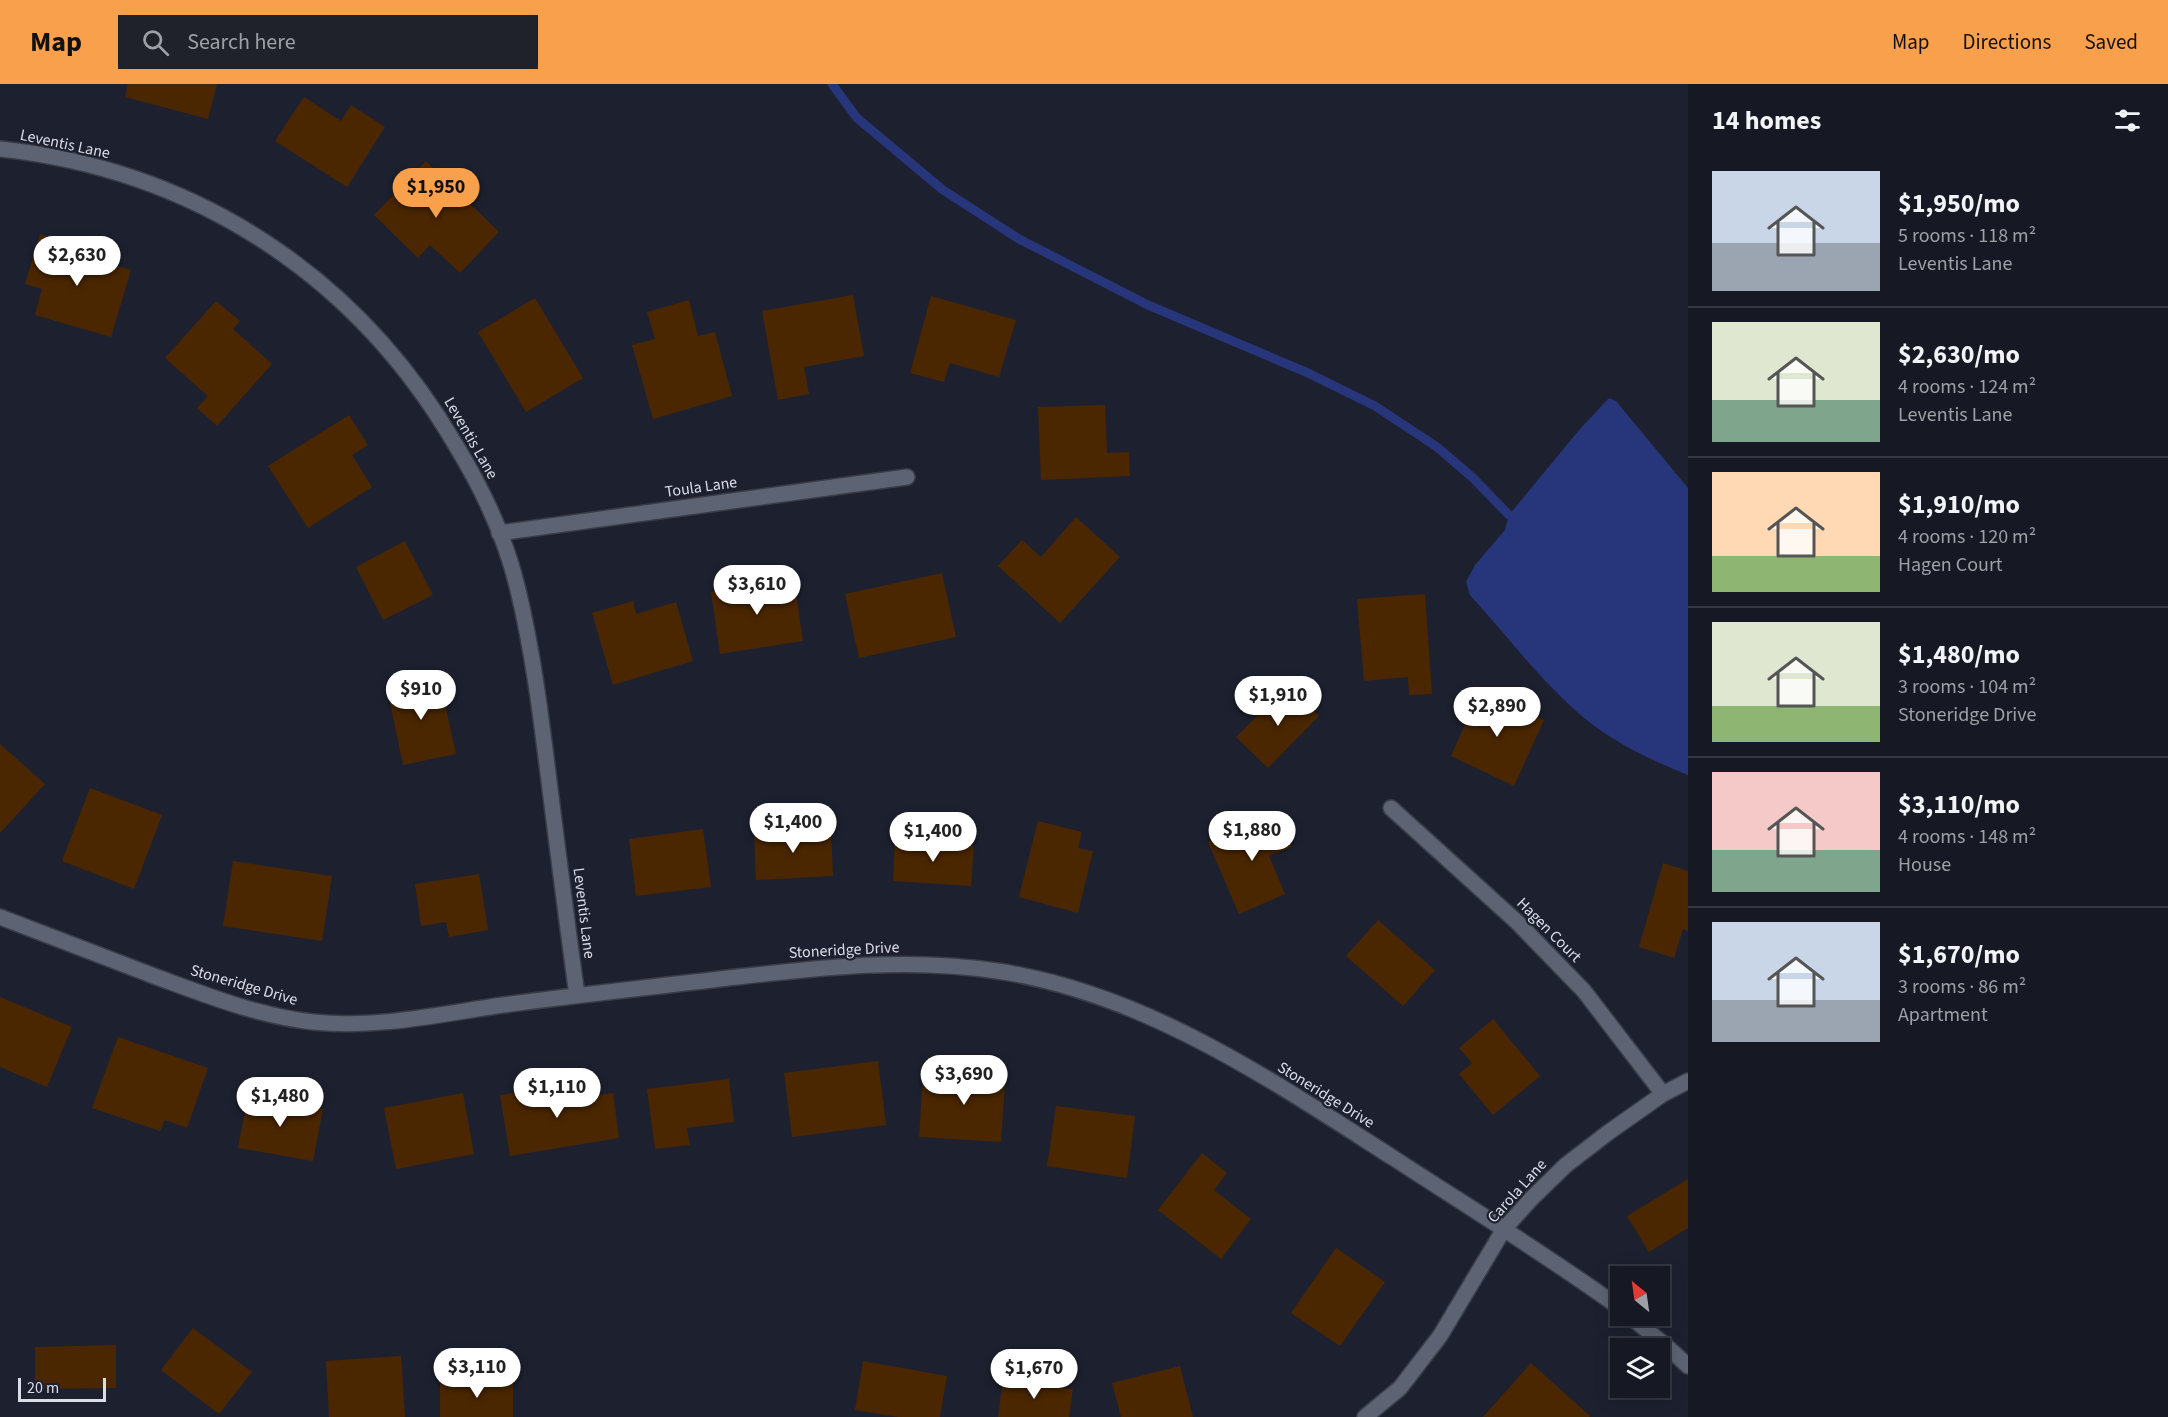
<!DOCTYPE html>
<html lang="en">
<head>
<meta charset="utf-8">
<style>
	body { margin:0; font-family:"Source Sans 3",sans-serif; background:#1f222b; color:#f1f3f6; height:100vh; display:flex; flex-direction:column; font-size:22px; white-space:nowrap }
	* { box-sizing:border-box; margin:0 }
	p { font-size:20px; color:#9ea0a6 }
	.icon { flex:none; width:33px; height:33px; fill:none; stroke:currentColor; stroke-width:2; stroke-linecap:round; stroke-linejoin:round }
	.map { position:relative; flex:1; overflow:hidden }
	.panel { display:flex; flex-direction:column; background:#161923; width:480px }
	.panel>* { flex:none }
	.needle { width:39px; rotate:331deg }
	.tools { position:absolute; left:1610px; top:1182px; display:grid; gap:12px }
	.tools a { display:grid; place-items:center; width:60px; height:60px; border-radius:0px; background:#161923; box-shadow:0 3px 15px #0003,0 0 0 2px #353841; font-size:30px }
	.scale { position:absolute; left:18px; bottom:15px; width:88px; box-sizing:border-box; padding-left:6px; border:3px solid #dadde7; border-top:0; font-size:16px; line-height:21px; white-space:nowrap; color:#dadde7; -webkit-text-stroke:4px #1d212f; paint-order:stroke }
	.price { position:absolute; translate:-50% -51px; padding:0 14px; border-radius:21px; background:#fff; color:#222; font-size:20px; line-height:39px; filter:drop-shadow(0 2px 3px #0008) }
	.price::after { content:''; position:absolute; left:50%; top:36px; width:18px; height:14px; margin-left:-9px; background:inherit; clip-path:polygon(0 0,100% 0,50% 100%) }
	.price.selected { background:#f8a04b; color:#111 }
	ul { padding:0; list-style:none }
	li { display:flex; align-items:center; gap:18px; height:150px; padding:0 24px }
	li+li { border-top:2px solid #353841 }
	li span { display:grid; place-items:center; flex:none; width:168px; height:120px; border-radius:0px; color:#555 }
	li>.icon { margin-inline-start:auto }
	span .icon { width:72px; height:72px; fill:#fffc; stroke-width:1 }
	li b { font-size:26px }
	h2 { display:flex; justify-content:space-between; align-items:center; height:72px; padding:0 24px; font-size:26px }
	header { display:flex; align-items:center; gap:36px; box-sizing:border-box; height:84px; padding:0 30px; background:#f8a04b; color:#111 }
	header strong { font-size:28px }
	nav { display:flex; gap:33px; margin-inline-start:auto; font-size:21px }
	.search { width:420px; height:54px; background:#1f222b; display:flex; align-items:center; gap:15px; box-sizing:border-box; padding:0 21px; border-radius:0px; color:#9ea0a6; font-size:22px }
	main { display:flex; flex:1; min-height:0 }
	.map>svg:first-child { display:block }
	.water { fill:#27357b }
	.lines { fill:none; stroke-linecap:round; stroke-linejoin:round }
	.stream { stroke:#27357b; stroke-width:9 }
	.building { fill:#4b2701 }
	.street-casing { stroke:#3a3d48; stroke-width:18 }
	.street { stroke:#5d6372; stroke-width:15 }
	.labels { text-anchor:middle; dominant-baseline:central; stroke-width:4.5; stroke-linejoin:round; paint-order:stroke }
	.street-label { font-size:16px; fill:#dadde7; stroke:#1d212f }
</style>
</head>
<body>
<header>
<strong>Map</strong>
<div class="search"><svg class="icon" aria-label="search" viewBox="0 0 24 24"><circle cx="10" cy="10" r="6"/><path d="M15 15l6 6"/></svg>Search here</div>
<nav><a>Map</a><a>Directions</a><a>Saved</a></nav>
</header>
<main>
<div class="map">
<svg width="1688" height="1333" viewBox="0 0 1688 1333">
	<rect width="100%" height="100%" fill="#1d212f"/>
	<path class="water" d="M1609,314L1616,317L1688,404V691C1651,676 1614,659 1583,633C1541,597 1507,552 1470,511L1466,498L1475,481L1505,446L1509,431L1580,345Z"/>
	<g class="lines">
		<path class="stream" d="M832,0L857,34L943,106L1019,155L1148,221L1308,289L1375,322L1437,363L1472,393L1509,431"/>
	</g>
	<path class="building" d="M128,0H217L208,35L125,13Z
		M304,13L341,37L351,21L385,43L347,103L275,57Z
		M426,77L499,148L460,189L430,161L418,174L374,131Z
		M40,150L66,158L64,166L131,186L111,253L35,231L42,205L25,200Z
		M853,211L864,272L804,283L809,310L778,316L762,227Z
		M931,212L1016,236L999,293L950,279L944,298L910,289Z
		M535,214L583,294L526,328L478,248Z
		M689,216L698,252L715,248L732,312L653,335L632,261L655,255L647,228Z
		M216,217L240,237L233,245L272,280L217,342L197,324L208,312L165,274Z
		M1105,321L1107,369L1129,368L1130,392L1041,396L1038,323Z
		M349,331L368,361L352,371L372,403L308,444L268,382Z
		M1076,433L1120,473L1060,539L998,482L1022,456L1041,473Z
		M405,457L433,511L383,536L356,483Z
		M942,489L956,553L859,574L845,510Z
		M794,495L803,557L720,570L711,508Z
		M1425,510L1432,610L1409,611L1408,593L1364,597L1357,515Z
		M633,517L636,530L676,518L693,577L613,601L592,529Z
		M439,593L456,670L403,681L387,604Z
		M1288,601L1319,632L1268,684L1236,653Z
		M1480,607L1544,636L1514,702L1451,672Z
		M0,660L45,700L0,749Z
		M90,704L162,731L134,805L62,777Z
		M1277,729L1292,763L1269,772L1285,810L1239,830L1208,758Z
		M1038,737L1082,748L1078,764L1093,767L1078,829L1019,813Z
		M703,745L711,803L636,812L629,755Z
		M831,745L833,792L756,796L754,748Z
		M895,757L974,762L971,802L893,797Z
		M233,777L332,792L322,857L223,842Z
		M1663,779L1688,787V847L1683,845L1674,874L1639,863Z
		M479,790L488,846L449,853L446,838L421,842L415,800Z
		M1378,836L1435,886L1403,922L1346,872Z
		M0,913L72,943L47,1003L0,983Z
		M1493,935L1540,992L1493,1031L1459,990L1472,979L1459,964Z
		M118,953L208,984L187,1044L165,1036L160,1047L92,1024Z
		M878,977L886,1041L792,1053L784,989Z
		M974,981L1006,983L1001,1058L919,1053L923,992L973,995Z
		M729,995L734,1038L687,1044L690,1061L655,1065L647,1005Z
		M581,998L584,1014L613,1009L619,1054L510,1072L500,1011Z
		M463,1009L474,1070L396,1085L384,1024Z
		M248,1012L323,1025L313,1077L238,1064Z
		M1056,1022L1135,1032L1127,1094L1047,1082Z
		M1202,1069L1227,1089L1214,1106L1251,1135L1221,1175L1158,1126Z
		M1688,1095V1144L1649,1168L1627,1132Z
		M1336,1164L1385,1198L1340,1262L1291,1229Z
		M193,1244L252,1288L219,1330L161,1286Z
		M116,1261V1304L35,1305V1263Z
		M401,1272L405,1333H329L326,1277Z
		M863,1277L947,1292L940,1333H898L855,1326Z
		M1531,1279L1590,1332L1589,1333H1483Z
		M1180,1282L1193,1333H1121L1112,1299Z
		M1003,1295L1073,1305L1069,1333H998Z
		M513,1296V1333H440V1297Z"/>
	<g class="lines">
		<defs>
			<path id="street" d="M0,65C195,86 356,191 455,360C482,404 506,455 518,506C533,568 541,633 549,697C558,768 567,840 577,911
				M499,449L907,393
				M1391,724L1517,838L1584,907L1663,1010
				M0,833C51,853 103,872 154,892C206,911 258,932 313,938C376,945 441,930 503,921C578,911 653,903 728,894C817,884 907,873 997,887C1145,909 1271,996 1395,1075C1470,1124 1547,1171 1620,1224
				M1629,1232L1664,1260L1688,1282
				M1365,1333L1400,1304L1440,1252L1504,1145L1532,1114L1566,1081L1609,1048L1663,1010L1688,997"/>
		</defs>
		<use href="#street" class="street-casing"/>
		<use href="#street" class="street"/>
	</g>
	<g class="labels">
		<g class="street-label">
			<text transform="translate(65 60) rotate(12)">Leventis Lane</text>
			<text transform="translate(471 354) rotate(60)">Leventis Lane</text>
			<text transform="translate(701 403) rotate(-8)">Toula Lane</text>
			<text transform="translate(584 829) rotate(83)">Leventis Lane</text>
			<text transform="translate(1549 846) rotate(45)">Hagen Court</text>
			<text transform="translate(844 866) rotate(-3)">Stoneridge Drive</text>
			<text transform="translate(244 901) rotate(16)">Stoneridge Drive</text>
			<text transform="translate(1326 1011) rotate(32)">Stoneridge Drive</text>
			<text transform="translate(1517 1107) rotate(-48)">Carola Lane</text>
		</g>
	</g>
</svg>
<div class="tools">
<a><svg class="needle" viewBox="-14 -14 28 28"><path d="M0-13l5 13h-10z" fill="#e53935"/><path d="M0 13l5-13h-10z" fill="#9ea0a6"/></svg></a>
<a><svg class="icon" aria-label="layers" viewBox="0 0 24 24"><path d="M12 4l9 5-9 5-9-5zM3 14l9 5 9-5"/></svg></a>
</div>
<div class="scale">20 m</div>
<b class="price selected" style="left:436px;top:135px">$1,950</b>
<b class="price" style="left:77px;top:203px">$2,630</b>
<b class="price" style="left:757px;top:532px">$3,610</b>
<b class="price" style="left:421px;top:637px">$910</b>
<b class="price" style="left:1278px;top:643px">$1,910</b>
<b class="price" style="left:1497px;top:654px">$2,890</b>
<b class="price" style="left:793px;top:770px">$1,400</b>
<b class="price" style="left:1252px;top:778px">$1,880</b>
<b class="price" style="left:933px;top:779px">$1,400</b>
<b class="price" style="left:964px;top:1022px">$3,690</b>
<b class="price" style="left:557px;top:1035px">$1,110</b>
<b class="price" style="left:280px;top:1044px">$1,480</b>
<b class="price" style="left:477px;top:1315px">$3,110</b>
<b class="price" style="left:1034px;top:1316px">$1,670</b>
</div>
<section class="panel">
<h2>14 homes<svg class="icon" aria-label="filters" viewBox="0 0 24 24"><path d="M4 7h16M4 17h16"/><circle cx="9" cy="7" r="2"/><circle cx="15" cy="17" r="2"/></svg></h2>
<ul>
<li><span style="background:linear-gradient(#c9d6e8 60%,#9aa5b1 0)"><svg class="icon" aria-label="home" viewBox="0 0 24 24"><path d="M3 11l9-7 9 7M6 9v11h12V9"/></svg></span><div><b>$1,950/mo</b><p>5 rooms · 118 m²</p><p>Leventis Lane</p></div></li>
<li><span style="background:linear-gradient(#dfe7d0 65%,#7fa58c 0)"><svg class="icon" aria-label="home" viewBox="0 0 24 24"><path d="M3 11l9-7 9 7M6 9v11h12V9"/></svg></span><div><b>$2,630/mo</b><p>4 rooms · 124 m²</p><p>Leventis Lane</p></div></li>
<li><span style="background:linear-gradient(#ffd9b3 70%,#8fb573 0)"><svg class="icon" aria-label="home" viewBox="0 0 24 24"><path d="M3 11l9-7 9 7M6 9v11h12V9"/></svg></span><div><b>$1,910/mo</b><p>4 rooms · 120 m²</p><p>Hagen Court</p></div></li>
<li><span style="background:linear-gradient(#dfe7d0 70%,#8fb573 0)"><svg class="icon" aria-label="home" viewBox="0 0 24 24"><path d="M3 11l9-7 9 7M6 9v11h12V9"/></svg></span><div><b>$1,480/mo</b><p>3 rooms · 104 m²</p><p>Stoneridge Drive</p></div></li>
<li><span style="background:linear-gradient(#f6c9c9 65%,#7fa58c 0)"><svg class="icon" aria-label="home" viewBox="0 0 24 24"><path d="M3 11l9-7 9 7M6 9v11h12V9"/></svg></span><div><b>$3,110/mo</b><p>4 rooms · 148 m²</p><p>House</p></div></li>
<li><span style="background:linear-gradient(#c9d6e8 65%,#9aa5b1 0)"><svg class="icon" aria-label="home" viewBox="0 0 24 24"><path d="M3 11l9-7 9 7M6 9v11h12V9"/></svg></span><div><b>$1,670/mo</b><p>3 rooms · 86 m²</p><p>Apartment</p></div></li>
</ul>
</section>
</main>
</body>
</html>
